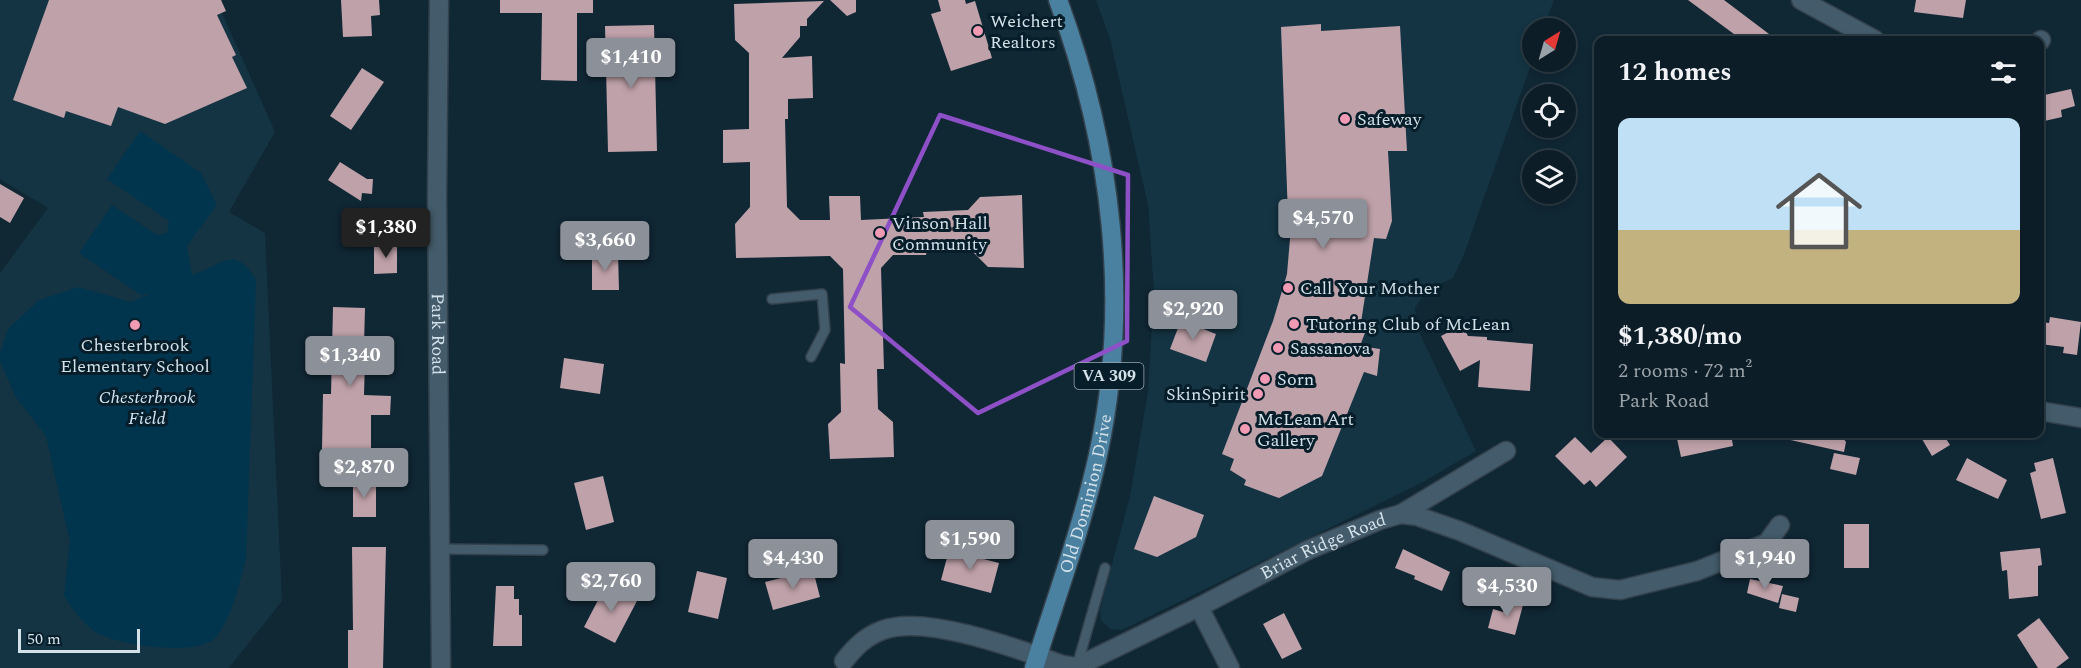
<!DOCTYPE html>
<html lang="en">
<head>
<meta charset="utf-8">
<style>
	body { margin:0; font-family:Spectral,serif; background:#1a2a33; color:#f1f3f6; height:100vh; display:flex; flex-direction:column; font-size:22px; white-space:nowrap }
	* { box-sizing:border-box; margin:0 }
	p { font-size:20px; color:#9aa2a7 }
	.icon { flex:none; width:33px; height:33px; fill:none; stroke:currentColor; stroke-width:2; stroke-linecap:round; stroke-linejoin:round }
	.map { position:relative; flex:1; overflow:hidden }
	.side { position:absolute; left:1594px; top:36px; width:450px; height:402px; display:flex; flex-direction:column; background:#0c1d27; border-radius:12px; box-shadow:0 3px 9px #0003,0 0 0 2px #2c3b44 }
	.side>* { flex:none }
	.needle { width:39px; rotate:37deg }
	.controls { position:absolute; left:1522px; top:18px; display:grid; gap:12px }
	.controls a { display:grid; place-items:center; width:54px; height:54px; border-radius:50%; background:#0c1d27; box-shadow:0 3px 9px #0003,0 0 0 2px #2c3b44; font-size:30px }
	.scale { position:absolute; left:18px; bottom:15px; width:122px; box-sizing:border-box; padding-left:6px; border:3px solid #d3e1e9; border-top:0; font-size:16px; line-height:21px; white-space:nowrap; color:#d3e1e9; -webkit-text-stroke:4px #061d2a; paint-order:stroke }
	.price { position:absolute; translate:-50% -51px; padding:0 14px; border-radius:6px; background:#8c9099; color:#fff; font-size:20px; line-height:39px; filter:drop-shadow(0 2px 3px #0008) }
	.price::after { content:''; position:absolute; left:50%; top:36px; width:18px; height:14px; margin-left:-9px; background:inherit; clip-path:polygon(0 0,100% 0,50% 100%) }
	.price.selected { background:#222; color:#fff }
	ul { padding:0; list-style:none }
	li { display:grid; align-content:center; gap:12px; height:318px; padding:0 24px }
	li+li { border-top:2px solid #2c3b44 }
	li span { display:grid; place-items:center; height:186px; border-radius:12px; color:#555 }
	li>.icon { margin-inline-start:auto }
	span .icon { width:108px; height:108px; fill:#fffc; stroke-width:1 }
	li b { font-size:26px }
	h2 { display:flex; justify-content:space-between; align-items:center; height:72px; padding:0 24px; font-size:26px }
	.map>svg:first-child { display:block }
	.built { fill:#143443 }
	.green { fill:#00354d }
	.building { fill:#bfa1a9 }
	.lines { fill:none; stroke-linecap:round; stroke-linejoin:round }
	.service-casing { stroke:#33414c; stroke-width:12 }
	.minor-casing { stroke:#33414c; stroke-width:21 }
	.primary-casing { stroke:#33414c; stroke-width:21 }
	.service { stroke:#435b6a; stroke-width:9 }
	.minor { stroke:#435b6a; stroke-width:18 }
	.primary { stroke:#4a81a0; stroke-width:18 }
	.marked { fill:none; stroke:#8d50c7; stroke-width:4.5; stroke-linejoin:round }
	.poi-dot { fill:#f19ab4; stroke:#061d2a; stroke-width:2 }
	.labels { text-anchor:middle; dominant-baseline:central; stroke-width:6; stroke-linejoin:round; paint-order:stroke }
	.shield { fill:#061d2a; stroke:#96a6b0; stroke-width:1.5 }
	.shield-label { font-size:16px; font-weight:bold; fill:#d3e1e9 }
	.poi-label { font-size:18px; fill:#d3e1e9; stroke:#061d2a; text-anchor:start }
	.street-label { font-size:18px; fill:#d3e1e9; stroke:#061d2a }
	.park-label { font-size:18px; font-style:italic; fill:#d0e4f1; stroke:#061d2a }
</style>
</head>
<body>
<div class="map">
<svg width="2081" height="668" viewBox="0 0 2081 668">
	<rect width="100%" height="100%" fill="#102734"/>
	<path class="built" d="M0,0H223L218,4L275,132L229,212L265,233L282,601L229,668H0V273L48,208L0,179Z
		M1096,0H1554L1544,28H1533V59L1463,257L1453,278L1426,291L1415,308L1418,330L1476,451L1423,482L1122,630L1110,629L1101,620L1100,610L1130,496L1148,391L1154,292L1148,205L1110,39Z"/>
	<path class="green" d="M140,131L201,173L217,205L187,246L192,275C224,264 234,244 256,280L246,558C239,584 233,614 217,636C201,658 118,645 97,633C82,623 74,611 64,596L70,542L46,436L15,396L0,361V353L8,329L39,300L78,287L131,302L152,293L141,295L79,253L112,205L157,235L167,233L169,221L107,179Z"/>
	<path class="building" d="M49,0H221L226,11L217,15L236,55L232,57L247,88L165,124L118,107L111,126L66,111L64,118L13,100Z
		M341,0H379L380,15L371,16L372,36L343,37Z
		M500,0H593V13H577V81L541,80L542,13H500Z
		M830,0H856V12L847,16Z
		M938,0H965L966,4L975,1L992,58L951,71L931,14L941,11Z
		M1688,0H1724L1777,40H1742Z
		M1916,0H1966L1963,18L1914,12Z
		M824,1L807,19V26H800V37L782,58L812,56L813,98L788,99V119H785L787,207L800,220H830L829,196H860L861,220L924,217L923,212L968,210L980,197L1022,195L1024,268L988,267L969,248L927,250L926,255H893L881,268L884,369H877L878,409L893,422L894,457L830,459L828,424L841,412L840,363L845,364L843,269L830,256L736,258L735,224L750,207V162L723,163V130L749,129V53L735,40L734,4Z
		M1321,24V31L1400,26L1407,151H1388L1392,221L1386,239L1374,238L1360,329L1366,330L1360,346L1380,349L1377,376L1364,372L1322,476L1279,498L1244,485L1246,480L1230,470L1234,459L1222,454L1273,321L1287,274L1292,215L1288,216L1281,27Z
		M654,25L657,151L608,152L605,26Z
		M362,68L384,82L351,130L330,116Z
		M2071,89L2075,106L2061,110L2062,117L2040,122V96Z
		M340,162L367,179H373L372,194L362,193L361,201L328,180Z
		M0,184L24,198L10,223L0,217Z
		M397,244V273L374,274V245Z
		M618,253L619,290H592V254Z
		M333,307L365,308L364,345H372V358L365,360L364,395L391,396L390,415H371V451L322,450L323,394H331Z
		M2050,317L2081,322L2077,355L2063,353L2064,347L2040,344V322L2049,323Z
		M1181,320L1216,334L1206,362L1170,349Z
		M1462,325L1468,336L1487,337V340L1533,344L1530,391L1478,387L1480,360L1460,371L1441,336Z
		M564,358L604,364L600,394L560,388Z
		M1676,434H1731L1733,446L1681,457Z
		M1787,434H1840L1846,442L1844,452L1786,439Z
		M1919,434H1943L1950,445L1932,456Z
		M1575,437L1591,453L1608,437L1627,457L1596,487L1590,480L1584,485L1555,456Z
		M1834,453L1860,458L1856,475L1830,469Z
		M1967,458L2007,480L1998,499L1956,480Z
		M2053,458L2066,513L2041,519L2030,473L2036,471L2034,463Z
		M603,476L614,522L586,530L574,483Z
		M353,481H376V517H353Z
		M1154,496L1204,515L1196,537L1157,557L1134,549Z
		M1844,524H1869V568H1844Z
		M352,547H386L383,668H348V630H353Z
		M2040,548L2042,565L2038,566V596L2009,599L2007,570L2002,571L2000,552Z
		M1403,549L1450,572L1442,591L1414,579L1415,576L1395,568Z
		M949,550L999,563L991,593L941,580Z
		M813,570L820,597L773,610L765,582Z
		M697,571L727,578L718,619L688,612Z
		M1750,579L1783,586L1778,603L1747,593Z
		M607,583L638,599L615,643L584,627Z
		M496,586H514V599H519V615H522V646H493Z
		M1782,594L1799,598L1796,612L1779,608Z
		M1507,600L1523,605L1515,635L1488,628L1493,609L1503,612Z
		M1284,613L1302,649L1282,659L1263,624Z
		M2039,618L2069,658L2056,668H2038L2017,635Z"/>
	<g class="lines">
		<defs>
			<path id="service" d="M772,299L822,294L825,330L811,357
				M439,549L543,550
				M1077,666L1105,568"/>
			<g id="minor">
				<path id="s1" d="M439,0L437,196L441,668"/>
				<path d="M1801,0L1875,40"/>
				<path d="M2040,41L2041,40"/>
				<path d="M2040,411L2081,418"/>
				<path d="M1401,514L1506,451"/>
				<path d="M1199,607L1230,668"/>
				<path id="s2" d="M844,661C855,647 866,636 883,630C926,614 1021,650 1063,665L1076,667L1199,607L1308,550L1380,520L1401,514L1417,516L1460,531L1592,587L1620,590L1697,571L1767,543L1780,525"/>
			</g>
			<g id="primary">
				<path id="s3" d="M1034,668C1056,597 1082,528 1098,455C1131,302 1112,146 1058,0"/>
			</g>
		</defs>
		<use href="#service" class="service-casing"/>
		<use href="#minor" class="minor-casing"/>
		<use href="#primary" class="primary-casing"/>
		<use href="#service" class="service"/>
		<use href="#minor" class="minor"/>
		<use href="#primary" class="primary"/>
	</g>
	<path class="marked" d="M940,115L1128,175L1127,341L978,413L850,307Z"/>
	<g class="poi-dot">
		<circle cx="978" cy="31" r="6"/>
		<circle cx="1345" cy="119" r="6"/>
		<circle cx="880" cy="233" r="6"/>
		<circle cx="1288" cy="288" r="6"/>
		<circle cx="1294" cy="324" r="6"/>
		<circle cx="135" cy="325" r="6"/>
		<circle cx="1278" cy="348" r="6"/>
		<circle cx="1265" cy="379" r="6"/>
		<circle cx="1258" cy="394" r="6"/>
		<circle cx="1245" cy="429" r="6"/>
	</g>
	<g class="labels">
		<rect class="shield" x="1074.5" y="363" width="69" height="26" rx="4.5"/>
		<g class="shield-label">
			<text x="1109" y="376">VA 309</text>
		</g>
		<g class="poi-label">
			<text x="990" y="21">Weichert<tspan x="990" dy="21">Realtors</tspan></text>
			<text x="1357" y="119">Safeway</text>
			<text x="892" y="223">Vinson Hall<tspan x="892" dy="21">Community</tspan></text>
			<text x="1300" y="288">Call Your Mother</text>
			<text x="1306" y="324">Tutoring Club of McLean</text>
			<text x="135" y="345" text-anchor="middle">Chesterbrook<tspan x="135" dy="21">Elementary School</tspan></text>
			<text x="1290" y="348">Sassanova</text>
			<text x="1277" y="379">Sorn</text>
			<text x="1246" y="394" text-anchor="end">SkinSpirit</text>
			<text x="1257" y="419">McLean Art<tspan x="1257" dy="21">Gallery</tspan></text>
		</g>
		<g class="street-label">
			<text stroke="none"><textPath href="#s1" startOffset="334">Park Road</textPath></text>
			<text stroke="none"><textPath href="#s3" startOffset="182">Old Dominion Drive</textPath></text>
			<text stroke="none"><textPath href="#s2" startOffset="525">Briar Ridge Road</textPath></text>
		</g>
		<g class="park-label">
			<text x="147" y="397">Chesterbrook<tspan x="147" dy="21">Field</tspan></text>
		</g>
	</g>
</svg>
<div class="controls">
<a><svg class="needle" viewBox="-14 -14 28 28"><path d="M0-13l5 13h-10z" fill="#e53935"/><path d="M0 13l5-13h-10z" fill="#9aa2a7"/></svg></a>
<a><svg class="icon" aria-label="locate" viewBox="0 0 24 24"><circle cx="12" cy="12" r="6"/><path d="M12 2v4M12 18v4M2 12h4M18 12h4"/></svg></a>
<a><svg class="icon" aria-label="layers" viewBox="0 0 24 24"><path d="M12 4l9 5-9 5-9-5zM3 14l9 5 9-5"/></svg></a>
</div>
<div class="scale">50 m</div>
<b class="price" style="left:631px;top:89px">$1,410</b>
<b class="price" style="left:1323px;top:250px">$4,570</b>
<b class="price selected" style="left:386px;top:259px">$1,380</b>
<b class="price" style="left:605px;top:272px">$3,660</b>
<b class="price" style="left:1193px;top:341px">$2,920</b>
<b class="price" style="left:350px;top:387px">$1,340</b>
<b class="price" style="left:364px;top:499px">$2,870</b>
<b class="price" style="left:970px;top:571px">$1,590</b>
<b class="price" style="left:793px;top:590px">$4,430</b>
<b class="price" style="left:1765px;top:590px">$1,940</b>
<b class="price" style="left:611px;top:613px">$2,760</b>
<b class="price" style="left:1507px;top:618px">$4,530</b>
<section class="side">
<h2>12 homes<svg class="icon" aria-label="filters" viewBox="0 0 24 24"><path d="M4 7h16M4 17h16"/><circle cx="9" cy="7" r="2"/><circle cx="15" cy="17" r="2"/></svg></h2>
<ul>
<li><span style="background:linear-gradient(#bfe0f5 60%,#c2b280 0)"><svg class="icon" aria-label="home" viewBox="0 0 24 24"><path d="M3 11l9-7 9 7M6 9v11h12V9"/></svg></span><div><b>$1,380/mo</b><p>2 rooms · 72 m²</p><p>Park Road</p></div></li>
</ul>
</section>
</div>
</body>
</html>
